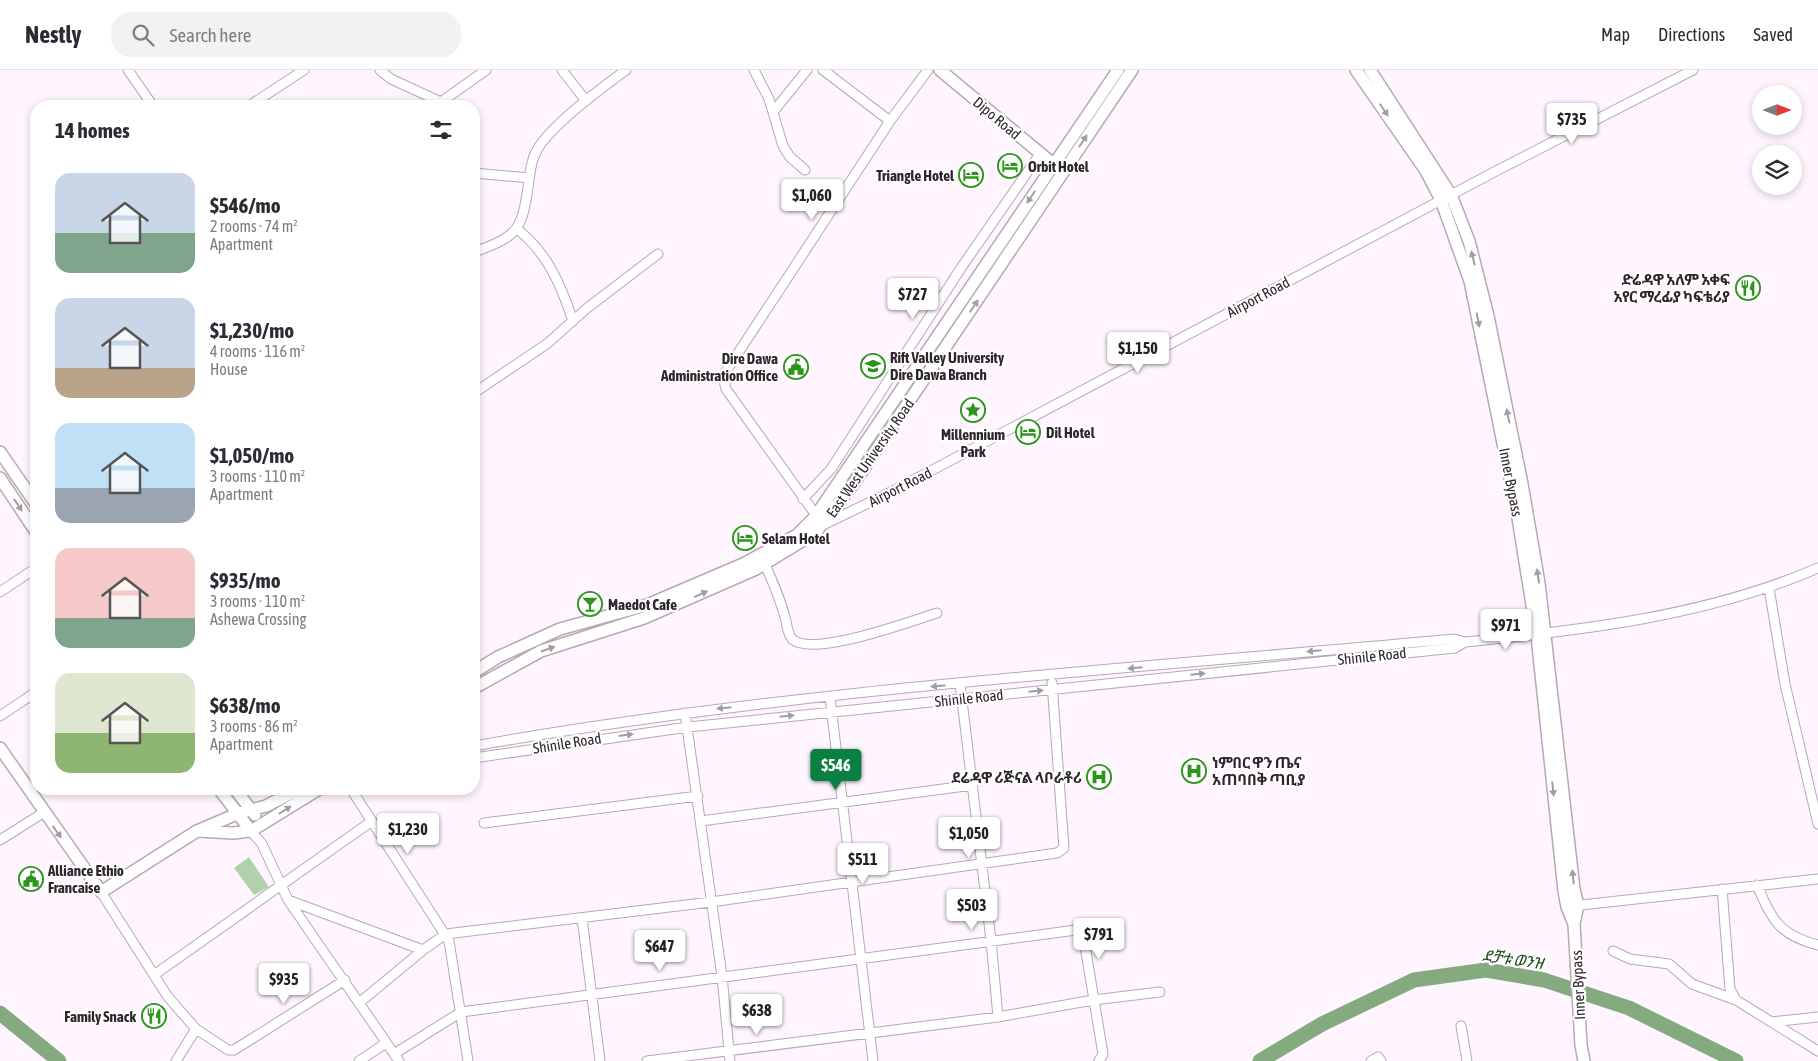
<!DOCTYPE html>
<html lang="en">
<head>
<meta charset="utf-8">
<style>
	body { margin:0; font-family:"Asap Condensed","Noto Sans Ethiopic",sans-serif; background:#f2f2f3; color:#2b2b33; height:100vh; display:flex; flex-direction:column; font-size:19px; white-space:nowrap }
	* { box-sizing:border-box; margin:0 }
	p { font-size:16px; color:#7c7c81 }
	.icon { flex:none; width:28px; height:28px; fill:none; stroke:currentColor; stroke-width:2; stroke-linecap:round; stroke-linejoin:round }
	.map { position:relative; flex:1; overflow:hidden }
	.panel { position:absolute; left:30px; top:30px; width:450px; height:695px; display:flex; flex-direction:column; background:#fff; border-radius:20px; box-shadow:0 2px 8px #0003 }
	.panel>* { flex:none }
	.needle { width:32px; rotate:90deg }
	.tools { position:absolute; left:1752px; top:15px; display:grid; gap:10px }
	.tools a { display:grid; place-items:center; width:50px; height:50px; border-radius:50%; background:#fff; box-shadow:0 2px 8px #0003; font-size:25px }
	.price { position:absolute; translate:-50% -42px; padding:0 11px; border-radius:5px; background:#fff; color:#222; font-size:16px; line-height:32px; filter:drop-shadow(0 1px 2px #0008) }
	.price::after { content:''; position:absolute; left:50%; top:30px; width:15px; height:11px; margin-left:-8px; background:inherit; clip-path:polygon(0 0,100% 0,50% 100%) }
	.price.active { background:#0b8043; color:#fff }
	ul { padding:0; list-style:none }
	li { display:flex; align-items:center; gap:15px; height:125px; padding:0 25px }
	li span { display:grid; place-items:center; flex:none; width:140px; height:100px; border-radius:15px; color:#555 }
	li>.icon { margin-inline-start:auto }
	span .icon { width:60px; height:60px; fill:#fffc; stroke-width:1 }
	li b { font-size:21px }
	h2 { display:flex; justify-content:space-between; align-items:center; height:60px; padding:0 25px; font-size:21px }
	header { display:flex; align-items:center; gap:30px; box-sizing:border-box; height:70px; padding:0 25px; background:#fff; border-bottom:1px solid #e1e1e2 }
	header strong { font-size:24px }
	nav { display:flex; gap:28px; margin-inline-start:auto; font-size:18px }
	.search { width:350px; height:45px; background:#f2f2f3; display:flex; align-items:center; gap:12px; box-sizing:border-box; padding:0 18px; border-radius:20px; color:#7c7c81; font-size:19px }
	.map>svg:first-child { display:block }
	.green { fill:#b1d0ac }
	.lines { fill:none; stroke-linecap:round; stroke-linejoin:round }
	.river { stroke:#85aa7f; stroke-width:15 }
	.minor-casing { stroke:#b7a8b7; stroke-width:11 }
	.major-casing { stroke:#b7a8b7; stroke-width:14 }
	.minor { stroke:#fff; stroke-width:9 }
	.major { stroke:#fff; stroke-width:11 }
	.oneway { fill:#a09ea0 }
	.labels { text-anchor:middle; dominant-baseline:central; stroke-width:4.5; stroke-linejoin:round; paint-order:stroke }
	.street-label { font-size:15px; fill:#2d272d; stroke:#fff }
	.poi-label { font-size:15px; font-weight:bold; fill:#2d272d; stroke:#fff; text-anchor:start }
	.water-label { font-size:16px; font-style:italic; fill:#1b4e14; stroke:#fff }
</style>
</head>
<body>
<header>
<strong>Nestly</strong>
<div class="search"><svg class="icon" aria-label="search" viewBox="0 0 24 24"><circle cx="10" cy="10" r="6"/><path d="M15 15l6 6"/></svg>Search here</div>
<nav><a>Map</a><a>Directions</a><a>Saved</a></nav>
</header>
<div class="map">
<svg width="1818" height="991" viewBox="0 0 1818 991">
	<rect width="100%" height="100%" fill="#fff5ff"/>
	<path class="green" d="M996,191L998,192L854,404L895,337Z
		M249,787L269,817L254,825L234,798Z"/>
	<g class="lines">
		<path class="river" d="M0,943L59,991
			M1260,991L1322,954L1414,910L1486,900L1544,910L1629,938L1736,991"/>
		<defs>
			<path id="minor" d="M128,0L153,36
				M380,0L391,9L441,32
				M562,0L586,31
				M754,0L769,29L783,76L790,87L805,100
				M823,0L890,51
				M928,0L890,51L723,306L726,319L823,455L891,422L1496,101L1693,0
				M249,36L304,0
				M441,36V32L486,0
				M773,42L807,0
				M474,103L529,108
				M517,159C547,182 561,215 573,251
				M474,182C520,166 522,159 529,111C530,102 531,91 536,82C548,57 603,17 626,0
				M474,323L548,273L586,239L658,184
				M803,429L831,399L961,198L1040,84
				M763,490C772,510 781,530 786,551C787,557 788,564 792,569C812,588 911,551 937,543
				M1769,518L1785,614L1818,754
				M0,522L36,498
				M960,614L991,870L998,947
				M830,627L873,991
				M685,643L722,906L730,991
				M0,646L36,622
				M474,676C790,620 1113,600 1432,571L1454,569L1465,572
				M474,688L688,657L1455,578L1465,572C1584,560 1707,546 1818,498
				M351,719L449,871L468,991
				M701,751L973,715
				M484,753L698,726
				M251,761L262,774L288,830L399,991
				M0,770L43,743
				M1757,815C1772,850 1779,865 1818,875
				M1722,819L1730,919L1736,930
				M101,822L168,927L196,959L228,980H234L345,910
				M288,830L423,880L446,864L711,832L1057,783L1064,778L1052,613
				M1572,836L1818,809
				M582,848L600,991
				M1613,881L1630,889L1669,894L1692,914L1736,930L1818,981
				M154,905L372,751
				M359,933L423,880
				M1771,952L1818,947
				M1461,956L1467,991
				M394,984L461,942L1076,860L1083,864L1103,984L1099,991
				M176,991L196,959
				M359,991L386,973
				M647,991L998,947L1093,930L1160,922
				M1371,991L1378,987L1381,991"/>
			<path id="major" d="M940,0L1058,98
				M1356,0L1426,101L1441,130L1470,211L1517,442L1537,566L1564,821L1567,837L1574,854
				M1370,0L1451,125L1469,171L1488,246L1522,414L1539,513L1574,819L1578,835L1574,854L1581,975L1584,991
				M0,382L36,434
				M0,408L36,462
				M474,602L498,587L560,559L647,535L743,494L797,465L815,447L1118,0
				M474,618L541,581L644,548L756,499L815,463L854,413L1132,0
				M0,678L101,822L197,761L239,743L266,736L299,719
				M219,719L251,761
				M235,719L255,745
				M198,761L233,763L251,761L319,719"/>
		</defs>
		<use href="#minor" class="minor-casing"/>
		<use href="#major" class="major-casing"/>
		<use href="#minor" class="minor"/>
		<use href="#major" class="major"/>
	</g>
	<defs><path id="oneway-solid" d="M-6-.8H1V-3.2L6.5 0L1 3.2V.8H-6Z" transform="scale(1.25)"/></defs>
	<g class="oneway">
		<use href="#oneway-solid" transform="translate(1384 40) rotate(56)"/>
		<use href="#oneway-solid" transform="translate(1083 71) rotate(-57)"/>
		<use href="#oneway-solid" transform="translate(1031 127) rotate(124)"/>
		<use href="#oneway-solid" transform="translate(1473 188) rotate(-104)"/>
		<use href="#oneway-solid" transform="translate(974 236) rotate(-56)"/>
		<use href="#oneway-solid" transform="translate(1478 250) rotate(79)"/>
		<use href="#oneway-solid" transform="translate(1508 346) rotate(-102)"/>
		<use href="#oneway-solid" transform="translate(18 435) rotate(56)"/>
		<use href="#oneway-solid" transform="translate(1538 506) rotate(-99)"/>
		<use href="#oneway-solid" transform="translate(701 524) rotate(-24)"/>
		<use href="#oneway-solid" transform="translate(548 579) rotate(-19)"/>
		<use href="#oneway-solid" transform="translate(1314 581) rotate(175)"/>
		<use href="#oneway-solid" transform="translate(1135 598) rotate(175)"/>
		<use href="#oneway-solid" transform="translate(1198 604) rotate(-6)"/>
		<use href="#oneway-solid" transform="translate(938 616) rotate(174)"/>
		<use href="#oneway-solid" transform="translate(1036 621) rotate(-6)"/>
		<use href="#oneway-solid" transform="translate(724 638) rotate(174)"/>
		<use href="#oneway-solid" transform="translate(787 646) rotate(-6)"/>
		<use href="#oneway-solid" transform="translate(626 665) rotate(-7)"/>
		<use href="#oneway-solid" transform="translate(1553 719) rotate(84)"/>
		<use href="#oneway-solid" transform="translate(285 740) rotate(-32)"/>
		<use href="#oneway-solid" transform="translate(57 762) rotate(54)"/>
		<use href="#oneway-solid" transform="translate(1573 807) rotate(-96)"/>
	</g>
	<defs>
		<symbol id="hotel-ring" viewBox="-11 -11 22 22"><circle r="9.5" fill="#fff" stroke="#2c951c" stroke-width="1.5"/><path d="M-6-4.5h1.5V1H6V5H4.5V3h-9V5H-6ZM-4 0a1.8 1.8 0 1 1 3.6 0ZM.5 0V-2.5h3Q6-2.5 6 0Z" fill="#2c951c"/></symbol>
		<symbol id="restaurant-ring" viewBox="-11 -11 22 22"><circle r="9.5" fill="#fff" stroke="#2c951c" stroke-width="1.5"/><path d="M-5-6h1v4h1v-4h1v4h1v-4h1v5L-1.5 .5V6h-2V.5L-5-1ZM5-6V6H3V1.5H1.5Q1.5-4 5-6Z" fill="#2c951c"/></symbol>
		<symbol id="university-ring" viewBox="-11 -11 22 22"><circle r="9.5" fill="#fff" stroke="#2c951c" stroke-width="1.5"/><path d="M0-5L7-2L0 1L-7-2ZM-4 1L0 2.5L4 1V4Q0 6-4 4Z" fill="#2c951c"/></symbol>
		<symbol id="civic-ring" viewBox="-11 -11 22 22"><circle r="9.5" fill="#fff" stroke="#2c951c" stroke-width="1.5"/><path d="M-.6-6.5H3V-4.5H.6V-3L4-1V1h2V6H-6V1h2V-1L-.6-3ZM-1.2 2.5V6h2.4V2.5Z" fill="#2c951c"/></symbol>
		<symbol id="sight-ring" viewBox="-11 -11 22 22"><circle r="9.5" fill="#fff" stroke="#2c951c" stroke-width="1.5"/><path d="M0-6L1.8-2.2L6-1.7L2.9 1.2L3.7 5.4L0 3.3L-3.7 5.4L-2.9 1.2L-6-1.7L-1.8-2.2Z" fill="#2c951c"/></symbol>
		<symbol id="bar-ring" viewBox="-11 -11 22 22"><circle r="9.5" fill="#fff" stroke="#2c951c" stroke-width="1.5"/><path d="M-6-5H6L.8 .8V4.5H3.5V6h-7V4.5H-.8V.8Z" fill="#2c951c"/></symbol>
		<symbol id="hospital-ring" viewBox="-11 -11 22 22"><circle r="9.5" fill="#fff" stroke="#2c951c" stroke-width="1.5"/><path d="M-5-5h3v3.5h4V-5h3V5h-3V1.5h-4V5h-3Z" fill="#2c951c"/></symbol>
	</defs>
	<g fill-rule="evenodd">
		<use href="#hotel-ring" x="996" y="82" width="28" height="28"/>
		<use href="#hotel-ring" x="957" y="91" width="28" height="28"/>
		<use href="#restaurant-ring" x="1734" y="204" width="28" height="28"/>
		<use href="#university-ring" x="859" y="282" width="28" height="28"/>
		<use href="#civic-ring" x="782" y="283" width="28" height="28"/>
		<use href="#sight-ring" x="959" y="326" width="28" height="28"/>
		<use href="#hotel-ring" x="1014" y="348" width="28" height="28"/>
		<use href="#hotel-ring" x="731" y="454" width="28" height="28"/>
		<use href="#bar-ring" x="576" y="520" width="28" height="28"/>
		<use href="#hospital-ring" x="1180" y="687" width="28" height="28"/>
		<use href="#hospital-ring" x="1085" y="693" width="28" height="28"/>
		<use href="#civic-ring" x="17" y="795" width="28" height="28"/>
		<use href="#restaurant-ring" x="140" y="932" width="28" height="28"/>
	</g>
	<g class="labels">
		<g class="street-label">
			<text transform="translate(997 48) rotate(40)">Dipo Road</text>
			<text transform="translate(1258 227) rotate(-28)">Airport Road</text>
			<text transform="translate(870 388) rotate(-55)">East West University Road</text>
			<text transform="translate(1511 412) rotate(79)">Inner Bypass</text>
			<text transform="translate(900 417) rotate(-27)">Airport Road</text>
			<text transform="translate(1372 586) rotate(-6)">Shinile Road</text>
			<text transform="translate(969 628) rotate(-6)">Shinile Road</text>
			<text transform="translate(567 673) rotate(-9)">Shinile Road</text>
			<text transform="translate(1578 915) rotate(-93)">Inner Bypass</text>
		</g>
		<g class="poi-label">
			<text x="1028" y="96">Orbit Hotel</text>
			<text x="954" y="105" text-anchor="end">Triangle Hotel</text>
			<text x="1730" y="209" text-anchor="end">ድሬዳዋ አለም አቀፍ<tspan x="1730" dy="17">አየር ማረፊያ ካፍቴሪያ</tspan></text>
			<text x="890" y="287">Rift Valley University<tspan x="890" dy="17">Dire Dawa Branch</tspan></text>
			<text x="778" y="288" text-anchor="end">Dire Dawa<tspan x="778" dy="17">Administration Office</tspan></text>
			<text x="1046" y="362">Dil Hotel</text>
			<text x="973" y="364" text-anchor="middle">Millennium<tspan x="973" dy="17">Park</tspan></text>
			<text x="762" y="468">Selam Hotel</text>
			<text x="608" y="534">Maedot Cafe</text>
			<text x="1212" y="692">ነምበር ዋን ጤና<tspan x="1212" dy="17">አጠባበቅ ጣቢያ</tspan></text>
			<text x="1082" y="707" text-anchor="end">ደሬዳዋ ሪጅናል ላቦራቶሪ</text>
			<text x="48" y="800">Alliance Ethio<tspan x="48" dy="17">Francaise</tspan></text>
			<text x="136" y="946" text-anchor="end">Family Snack</text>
		</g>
		<g class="water-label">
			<text transform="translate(1513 889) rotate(8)">ደቻቱ ወንዝ</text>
		</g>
	</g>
</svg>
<div class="tools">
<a><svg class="needle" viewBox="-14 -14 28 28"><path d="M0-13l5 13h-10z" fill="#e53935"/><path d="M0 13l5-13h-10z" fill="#7c7c81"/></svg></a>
<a><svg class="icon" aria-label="layers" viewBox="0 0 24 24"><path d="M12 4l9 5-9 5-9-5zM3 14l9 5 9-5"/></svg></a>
</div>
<b class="price" style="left:1572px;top:75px">$735</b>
<b class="price" style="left:812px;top:151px">$1,060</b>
<b class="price" style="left:913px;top:250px">$727</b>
<b class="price" style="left:1138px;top:304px">$1,150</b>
<b class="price" style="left:1506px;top:581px">$971</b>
<b class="price active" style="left:836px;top:721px">$546</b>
<b class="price" style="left:408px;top:785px">$1,230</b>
<b class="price" style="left:969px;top:789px">$1,050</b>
<b class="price" style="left:863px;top:815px">$511</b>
<b class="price" style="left:972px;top:861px">$503</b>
<b class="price" style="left:1099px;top:890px">$791</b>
<b class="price" style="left:660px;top:902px">$647</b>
<b class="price" style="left:284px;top:935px">$935</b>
<b class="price" style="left:757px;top:966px">$638</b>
<section class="panel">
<h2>14 homes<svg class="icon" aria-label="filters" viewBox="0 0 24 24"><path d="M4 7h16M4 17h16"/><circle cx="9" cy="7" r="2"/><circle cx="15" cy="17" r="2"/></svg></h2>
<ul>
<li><span style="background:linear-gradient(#c9d6e8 60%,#7fa58c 0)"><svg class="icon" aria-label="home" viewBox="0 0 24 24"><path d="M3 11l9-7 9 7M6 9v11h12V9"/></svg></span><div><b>$546/mo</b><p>2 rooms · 74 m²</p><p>Apartment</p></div></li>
<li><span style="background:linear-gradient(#c9d6e8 70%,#b9a48a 0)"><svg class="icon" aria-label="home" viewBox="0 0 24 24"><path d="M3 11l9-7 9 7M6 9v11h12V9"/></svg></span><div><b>$1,230/mo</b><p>4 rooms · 116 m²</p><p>House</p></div></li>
<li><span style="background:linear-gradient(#bfe0f5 65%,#9aa5b1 0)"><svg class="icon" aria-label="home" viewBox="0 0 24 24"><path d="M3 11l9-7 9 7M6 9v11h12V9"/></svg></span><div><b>$1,050/mo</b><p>3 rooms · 110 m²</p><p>Apartment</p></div></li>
<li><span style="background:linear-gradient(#f6c9c9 70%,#7fa58c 0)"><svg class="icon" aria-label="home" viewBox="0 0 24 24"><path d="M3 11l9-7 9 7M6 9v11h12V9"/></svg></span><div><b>$935/mo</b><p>3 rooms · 110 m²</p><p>Ashewa Crossing</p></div></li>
<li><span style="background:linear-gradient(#dfe7d0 60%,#8fb573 0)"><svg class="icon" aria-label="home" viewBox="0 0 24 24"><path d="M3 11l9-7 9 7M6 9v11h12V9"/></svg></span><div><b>$638/mo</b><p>3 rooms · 86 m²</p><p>Apartment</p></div></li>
</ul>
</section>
</div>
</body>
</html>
